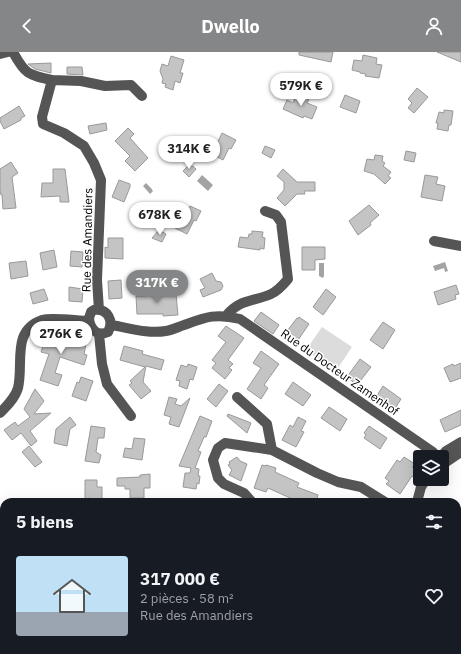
<!DOCTYPE html>
<html lang="fr">
<head>
<meta charset="utf-8">
<style>
	body { margin:0; font-family:"IBM Plex Sans",sans-serif; background:#20242c; color:#f1f3f6; height:100vh; display:flex; flex-direction:column; font-size:15px; white-space:nowrap }
	* { box-sizing:border-box; margin:0 }
	p { font-size:13px; color:#9ea1a6 }
	.icon { flex:none; width:22px; height:22px; fill:none; stroke:currentColor; stroke-width:2; stroke-linecap:round; stroke-linejoin:round }
	.map { position:relative; flex:1; overflow:hidden }
	.details { position:absolute; left:0px; top:446px; width:461px; height:156px; display:flex; flex-direction:column; background:#171b24; border-radius:12px 12px 0 0; box-shadow:0 4px 16px #0002 }
	.details>* { flex:none }
	.tools { position:absolute; left:413px; top:398px; display:grid; gap:8px }
	.tools a { display:grid; place-items:center; width:36px; height:36px; border-radius:4px; background:#171b24; box-shadow:0 4px 16px #0002; font-size:20px }
	.price { position:absolute; translate:-50% -34px; padding:0 9px; border-radius:14px; background:#fff; color:#222; font-size:13px; line-height:26px; filter:drop-shadow(0 1px 2px #0008) }
	.price::after { content:''; position:absolute; left:50%; top:24px; width:12px; height:9px; margin-left:-6px; background:inherit; clip-path:polygon(0 0,100% 0,50% 100%) }
	.price.current { background:#858687; color:#fff }
	ul { padding:0; list-style:none }
	li { display:flex; align-items:center; gap:12px; height:100px; padding:0 16px }
	li span { display:grid; place-items:center; flex:none; width:112px; height:80px; border-radius:4px; color:#555 }
	li>.icon { margin-inline-start:auto }
	span .icon { width:48px; height:48px; fill:#fffc; stroke-width:1 }
	li b { font-size:17px }
	h2 { display:flex; justify-content:space-between; align-items:center; height:48px; padding:0 16px; font-size:17px }
	header { display:flex; justify-content:space-between; align-items:center; height:52px; padding:0 16px; background:#858687; color:#fff; font-size:18px; font-weight:700 }
	.map>svg:first-child { display:block }
	.green { fill:#dcdcdc }
	.water { fill:#a3a3a3 }
	.building { fill:#c4c4c4; stroke:#999 }
	.lines { fill:none; stroke-linecap:round; stroke-linejoin:round }
	.minor { stroke:#555; stroke-width:10 }
	.major { stroke:#000; stroke-width:10 }
	.rail-casing { stroke:#000; stroke-width:4.5 }
	.rail { stroke:#fff; stroke-width:3; stroke-dasharray:9; stroke-linecap:butt }
	.labels { text-anchor:middle; dominant-baseline:central; stroke-width:3; stroke-linejoin:round; paint-order:stroke }
	.street-label { font-size:12px; fill:#000; stroke:#fff }
</style>
</head>
<body>
<header><svg class="icon" aria-label="back" viewBox="0 0 24 24"><path d="M15 5l-7 7 7 7"/></svg>Dwello<svg class="icon" aria-label="person" viewBox="0 0 24 24"><circle cx="12" cy="8" r="4"/><path d="M4 21q1-7 8-7t8 7"/></svg></header>
<div class="map">
<svg width="461" height="602" viewBox="0 0 461 602">
	<rect width="100%" height="100%" fill="#fff"/>
	<path class="green" d="M322,275L352,295L336,319L306,298Z"/>
	<path class="water" d="M202,123L213,133L208,139L197,129Z
		M146,131L151,136L153,139L150,142L143,134Z
		M445,210L448,219L445,220L444,216L435,219L433,214Z
		M319,211H324V224L323,226L319,224Z
		M149,233L150,239L138,240V234Z"/>
	<path class="building" d="M299,0H333L331,10L299,3Z
		M437,0H461V10Z
		M363,3L377,6L376,12L382,13L379,26L365,24L366,22L360,21V20L352,18L354,8L362,9Z
		M171,4L184,8L180,21H183L180,31L175,29L173,38L165,35L166,32L162,31L163,27L160,19L162,12L168,14Z
		M51,11V21L35,17L28,12Z
		M67,15H82L83,23L67,22Z
		M417,36L428,45L414,61L408,56L412,51L408,47Z
		M303,40L311,43L307,51L317,55L312,67L304,64L303,66L283,57L287,48L293,51L295,46L299,47Z
		M345,43L360,49L356,61L340,55Z
		M19,54L25,64L21,66V68L4,77L0,69V66Z
		M444,58L453,59L451,73H449L448,79L437,77L438,71H436L439,60L444,61Z
		M106,71L107,78L90,82L88,74Z
		M128,76L134,82L130,86L148,106L135,119L125,109L130,104L115,89Z
		M222,81L236,88L231,97L229,96L223,108L212,102Z
		M265,94L275,98L271,106L262,101Z
		M406,99L416,101L414,110L404,108Z
		M375,103L383,104L382,109L385,111L383,114L391,120L388,124L391,126L385,132L374,122L364,119L367,107L374,108Z
		M11,110L18,121L12,125L16,156L3,157L2,143H1L0,138V117Z
		M190,112L196,117L189,125L183,119Z
		M53,117H65L69,150H60V144L41,145L42,131H53Z
		M283,117L297,130H315V139H304L305,142H297L285,154L277,146L284,138V130L277,124Z
		M425,123L438,125L436,132L445,134L442,149L421,145Z
		M119,128L130,132V135L124,150L112,145Z
		M369,153L379,163L370,171L371,173L358,183L349,169Z
		M190,154L201,159L196,169L194,168L187,182L175,176L179,168L172,165L177,159L186,163Z
		M159,178L166,182L162,190L152,186Z
		M252,179L263,180L262,185L265,186L264,197L260,196V198L238,195L240,185L248,186L249,182H252Z
		M108,186H123V207L105,206V195L108,196Z
		M302,195H325V207L315,208V218H302Z
		M54,198L57,215L43,218L40,201Z
		M71,199L83,200L82,215L70,214Z
		M26,209L28,224L11,227L9,211Z
		M212,221L216,229L221,230L223,234L221,238L203,245L200,238L205,236L200,227Z
		M121,228L122,246L109,247L108,229Z
		M456,233L459,242L455,243L456,247L438,253L434,240Z
		M69,235L83,237L82,250L69,249Z
		M44,237L48,248L33,252L30,241Z
		M326,237L336,245L323,263L313,255Z
		M144,240H160V243L176,242L178,263L163,264V262H137L136,244H145Z
		M261,260L279,273L273,282L254,269Z
		M299,265L309,272L296,291L284,283L297,266L298,267Z
		M383,270L395,278L383,297L370,288Z
		M226,274L244,286L228,308L233,312L229,316L232,318L225,327L212,316L216,311L212,308L226,290L218,284Z
		M52,279L86,292L84,302L87,303L84,313L60,305L55,321L62,323L58,334L40,328L49,302L41,300L46,284L50,285Z
		M124,294L143,299L142,302L164,308L161,318L146,314L143,330L151,339L141,347L129,333L132,331L130,329L145,315L120,308Z
		M261,299L279,312L264,333L268,336L261,347L247,337L261,316L253,311Z
		M360,307L371,315L357,333L347,325Z
		M461,311V326L450,330L444,316L453,312L454,314Z
		M188,312L197,315L193,328L190,327L187,337L179,334L180,329L176,328L181,313L187,315Z
		M81,325L93,329L86,349L72,344L77,330L79,331Z
		M293,330L311,343L303,354L285,342Z
		M219,332L228,339L216,355L207,347Z
		M383,334L401,347L394,358L376,345Z
		M35,337L44,349L34,362L51,361L30,379L37,389L31,394L21,381L12,388L4,378L15,370L18,374L30,365L24,357Z
		M169,345L177,347L175,352L181,354L190,346L179,375L169,372L171,365L164,363Z
		M329,355L347,367L340,379L321,366Z
		M461,358V373L445,380L440,368Z
		M228,362L251,371L247,381L227,364Z
		M200,364L212,369L206,385H204L198,399L201,400L195,416L199,417L198,424H200L199,432L197,431L196,437L183,435L185,421H190L191,416L179,414Z
		M70,365L76,373L70,377L67,394L54,391L56,377Z
		M298,365L306,369L301,379L304,380L296,395L282,388L290,373L293,375Z
		M91,374L105,376L104,386H98L96,400L101,403L99,411L85,409Z
		M369,374L387,386L380,397L364,386L366,383L364,381Z
		M134,386L145,387L142,408L123,405L125,396L132,397Z
		M29,394L42,410L35,415L22,400Z
		M237,405L240,409L247,412L241,429L229,423L232,418L228,413L230,412L229,410Z
		M404,405L415,412L412,415L420,421L416,427L412,424L400,442L386,432L389,429L385,426L397,408L400,410Z
		M262,413L266,414V413L276,416L275,420L299,431L297,435L318,443L316,450H299L268,436L266,440L254,436Z
		M150,422V436H144V446H130V437H125V434H117V426L140,425V423Z
		M85,428H97V435H102V450H94L91,449L90,446L85,447Z"/>
	<g class="lines">
		<path class="minor" d="M13,0C25,22 28,23 52,28
			M0,2L8,0
			M434,189L461,194
			M94,258C108,256 114,269 108,280C97,285 90,277 89,266L91,260Z
			M99,258L97,228L101,128L94,111L84,94L64,81L43,72L42,65L52,28L81,29L105,34L131,33L142,44
			M226,264C239,247 253,250 271,242C278,239 283,233 288,227L281,170L276,163L265,159
			M111,273C130,276 147,282 166,279C172,278 178,275 184,273C206,265 216,261 240,267L433,400L434,405
			M99,282L102,312L107,332L131,364
			M237,345L267,372L272,398
			M0,361C7,354 15,346 18,336C24,311 11,279 42,268C52,265 78,269 89,269
			M441,405L446,399L461,390
			M442,410H446L461,400
			M252,450L244,441L224,432L218,426L213,408L218,396L225,391L272,398L317,421L338,430L361,435L385,450
			M417,450L421,435L426,427
			M0,549L4,544
			M457,582L461,581
			M389,602L402,598"/>
		<path class="major" d="M457,515H461
			M290,602L295,598"/>
		<defs>
			<path id="rail" d="M457,563L461,562
				M239,602L256,598
				M260,602L279,598"/>
		</defs>
		<use href="#rail" class="rail-casing"/>
		<use href="#rail" class="rail"/>
	</g>
	<g class="labels">
		<g class="street-label">
			<text transform="translate(87 188) rotate(-89)">Rue des Amandiers</text>
			<text transform="translate(340 320) rotate(35)">Rue du Docteur Zamenhof</text>
		</g>
	</g>
</svg>
<div class="tools">
<a><svg class="icon" aria-label="layers" viewBox="0 0 24 24"><path d="M12 4l9 5-9 5-9-5zM3 14l9 5 9-5"/></svg></a>
</div>
<b class="price" style="left:301px;top:55px">579K €</b>
<b class="price" style="left:189px;top:118px">314K €</b>
<b class="price" style="left:160px;top:184px">678K €</b>
<b class="price current" style="left:157px;top:252px">317K €</b>
<b class="price" style="left:61px;top:303px">276K €</b>
<section class="details">
<h2>5 biens<svg class="icon" aria-label="filters" viewBox="0 0 24 24"><path d="M4 7h16M4 17h16"/><circle cx="9" cy="7" r="2"/><circle cx="15" cy="17" r="2"/></svg></h2>
<ul>
<li><span style="background:linear-gradient(#bfe0f5 70%,#9aa5b1 0)"><svg class="icon" aria-label="home" viewBox="0 0 24 24"><path d="M3 11l9-7 9 7M6 9v11h12V9"/></svg></span><div><b>317 000 €</b><p>2 pièces · 58 m²</p><p>Rue des Amandiers</p></div><svg class="icon" aria-label="heart" viewBox="0 0 24 24"><path d="M12 20l-8-8c-3-5 5-10 8-4 3-6 11-1 8 4z"/></svg></li>
</ul>
</section>
</div>
</body>
</html>
